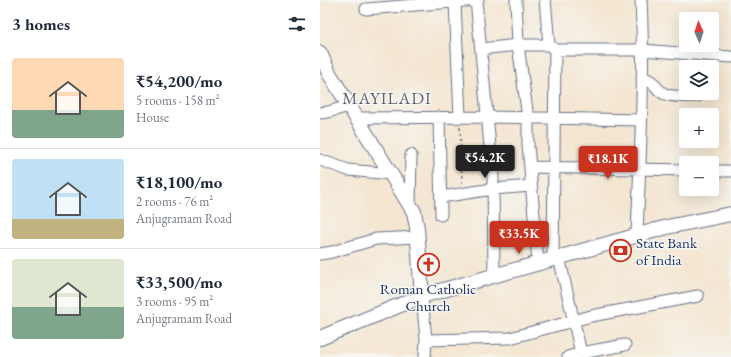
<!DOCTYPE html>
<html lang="en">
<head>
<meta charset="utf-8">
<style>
	body { margin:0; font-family:"EB Garamond",serif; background:#f6f6f7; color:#1f2937; height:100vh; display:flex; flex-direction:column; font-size:15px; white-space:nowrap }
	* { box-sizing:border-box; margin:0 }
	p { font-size:13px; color:#747a83 }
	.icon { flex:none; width:22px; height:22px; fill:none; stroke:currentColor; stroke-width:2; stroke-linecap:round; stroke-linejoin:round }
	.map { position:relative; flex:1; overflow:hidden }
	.details { display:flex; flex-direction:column; background:#fff; width:320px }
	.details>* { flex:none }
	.needle { width:26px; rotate:357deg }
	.controls { position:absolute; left:359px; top:12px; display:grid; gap:8px }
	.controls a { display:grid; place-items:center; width:40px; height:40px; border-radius:4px; background:#fff; box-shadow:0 4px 16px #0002; font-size:20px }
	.price { position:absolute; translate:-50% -34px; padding:0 9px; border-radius:4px; background:#c8321e; color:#fff; font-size:13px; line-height:26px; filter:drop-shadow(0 1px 2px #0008) }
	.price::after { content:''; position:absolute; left:50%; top:24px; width:12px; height:9px; margin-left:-6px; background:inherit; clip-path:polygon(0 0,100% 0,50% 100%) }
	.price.selected { background:#222; color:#fff }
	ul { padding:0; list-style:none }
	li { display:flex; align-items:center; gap:12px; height:100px; padding:0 12px }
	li+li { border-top:1px solid #e0e1e3 }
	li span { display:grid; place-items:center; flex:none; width:112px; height:80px; border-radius:4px; color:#555 }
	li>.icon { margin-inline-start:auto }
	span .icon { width:48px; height:48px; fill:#fffc; stroke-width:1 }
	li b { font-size:17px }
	h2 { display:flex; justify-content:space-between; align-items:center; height:48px; padding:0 12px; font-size:17px }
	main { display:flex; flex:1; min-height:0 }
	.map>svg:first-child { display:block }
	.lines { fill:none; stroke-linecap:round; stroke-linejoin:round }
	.minor-casing { stroke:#676f86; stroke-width:13 }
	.major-casing { stroke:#676f86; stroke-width:16 }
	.path { stroke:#676f86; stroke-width:1.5; stroke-dasharray:3 3; stroke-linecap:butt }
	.minor { stroke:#fff; stroke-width:11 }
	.major { stroke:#fff; stroke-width:14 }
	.labels { text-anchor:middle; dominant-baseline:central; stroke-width:3; stroke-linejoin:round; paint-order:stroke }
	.poi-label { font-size:15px; fill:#1b2f5e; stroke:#f6f6f2; text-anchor:start }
	.quarter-label { font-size:17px; letter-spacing:1px; fill:#615f74; stroke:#f6f6f2 }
</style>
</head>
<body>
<main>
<section class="details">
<h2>3 homes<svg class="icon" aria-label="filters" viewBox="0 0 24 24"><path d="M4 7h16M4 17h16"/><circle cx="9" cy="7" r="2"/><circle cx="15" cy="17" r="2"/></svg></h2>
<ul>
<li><span style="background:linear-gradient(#ffd9b3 65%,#7fa58c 0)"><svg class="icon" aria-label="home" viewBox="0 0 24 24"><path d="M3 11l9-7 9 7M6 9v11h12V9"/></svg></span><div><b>₹54,200/mo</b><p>5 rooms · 158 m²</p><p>House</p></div></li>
<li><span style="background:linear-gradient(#bfe0f5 75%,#c2b280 0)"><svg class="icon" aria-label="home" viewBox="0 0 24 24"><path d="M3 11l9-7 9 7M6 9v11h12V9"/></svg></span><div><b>₹18,100/mo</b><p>2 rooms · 76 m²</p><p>Anjugramam Road</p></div></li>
<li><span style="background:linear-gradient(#dfe7d0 60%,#7fa58c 0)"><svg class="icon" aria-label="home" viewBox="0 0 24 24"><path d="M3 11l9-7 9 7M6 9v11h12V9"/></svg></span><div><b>₹33,500/mo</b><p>3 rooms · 95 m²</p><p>Anjugramam Road</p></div></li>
</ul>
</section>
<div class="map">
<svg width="411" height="357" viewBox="0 0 411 357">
	<rect width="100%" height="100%" fill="#f6f6f2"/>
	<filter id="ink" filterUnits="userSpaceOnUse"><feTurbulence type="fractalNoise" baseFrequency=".025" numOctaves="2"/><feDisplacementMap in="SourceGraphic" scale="8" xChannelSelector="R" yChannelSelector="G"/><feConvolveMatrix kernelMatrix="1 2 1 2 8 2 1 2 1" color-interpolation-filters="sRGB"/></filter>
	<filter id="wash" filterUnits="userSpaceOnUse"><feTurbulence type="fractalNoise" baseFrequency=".012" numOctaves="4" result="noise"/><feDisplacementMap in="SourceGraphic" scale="16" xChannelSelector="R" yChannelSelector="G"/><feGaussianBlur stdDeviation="0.9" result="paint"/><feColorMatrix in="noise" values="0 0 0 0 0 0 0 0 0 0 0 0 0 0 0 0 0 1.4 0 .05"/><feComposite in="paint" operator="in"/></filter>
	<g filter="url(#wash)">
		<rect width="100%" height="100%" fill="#f4e6d1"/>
	</g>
	<g filter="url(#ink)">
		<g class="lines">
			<defs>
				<path id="minor" d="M156,0L173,177L174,276
					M196,0L198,45L208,118V145L218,263
					M225,0L229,45
					M135,2L140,117
					M46,9L158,0
					M161,49L198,45H229L235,50H322L411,57
					M322,78C337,80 334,90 345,94C355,98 368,96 378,96
					M0,113L8,112L29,106
					M119,117L121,215
					M36,118L168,117L321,120
					M0,160L28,170L72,174
					M210,167L366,170
					M392,171H411
					M121,197L173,189L211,186
					M90,204L91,155
					M317,235C320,157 325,78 321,0
					M0,254L12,252L56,239L98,237
					M239,257L261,353
					M233,259L235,50
					M102,296L106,340L105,357
					M106,340L190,338L271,316L378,296
					M248,357L261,353L305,345"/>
				<path id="major" d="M0,53L9,73L94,212L97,228L102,296
					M0,338L102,296L347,227L411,214"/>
			</defs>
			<use href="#minor" class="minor-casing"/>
			<use href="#major" class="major-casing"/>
			<path class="path" d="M140,127L142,183"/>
			<use href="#minor" class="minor"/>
			<use href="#major" class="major"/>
		</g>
	</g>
	<defs>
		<symbol id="bank-ring" viewBox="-11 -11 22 22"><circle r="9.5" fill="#f6f6f2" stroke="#c8321e" stroke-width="1.5"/><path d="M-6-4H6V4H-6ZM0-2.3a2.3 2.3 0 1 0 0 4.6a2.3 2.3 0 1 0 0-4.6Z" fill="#c8321e"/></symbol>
		<symbol id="church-ring" viewBox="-11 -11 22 22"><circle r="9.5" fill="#f6f6f2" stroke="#c8321e" stroke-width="1.5"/><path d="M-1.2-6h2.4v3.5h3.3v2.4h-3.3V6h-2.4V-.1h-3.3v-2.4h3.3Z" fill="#c8321e"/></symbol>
	</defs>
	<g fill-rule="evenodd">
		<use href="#bank-ring" x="288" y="238" width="25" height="25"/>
		<use href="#church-ring" x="96" y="252" width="25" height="25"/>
	</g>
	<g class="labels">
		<g class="poi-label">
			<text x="316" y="242">State Bank<tspan x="316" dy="17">of India</tspan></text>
			<text x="108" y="288" text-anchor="middle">Roman Catholic<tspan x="108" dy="17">Church</tspan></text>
		</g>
		<g class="quarter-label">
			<text x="67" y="98">MAYILADI</text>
		</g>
	</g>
</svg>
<div class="controls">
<a><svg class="needle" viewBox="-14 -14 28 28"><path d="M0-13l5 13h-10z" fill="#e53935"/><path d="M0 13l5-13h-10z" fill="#747a83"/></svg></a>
<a><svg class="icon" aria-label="layers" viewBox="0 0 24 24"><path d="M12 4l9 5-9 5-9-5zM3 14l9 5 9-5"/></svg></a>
<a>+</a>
<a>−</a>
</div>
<b class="price selected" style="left:165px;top:179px">₹54.2K</b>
<b class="price" style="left:288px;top:180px">₹18.1K</b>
<b class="price" style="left:199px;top:255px">₹33.5K</b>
</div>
</main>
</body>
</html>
